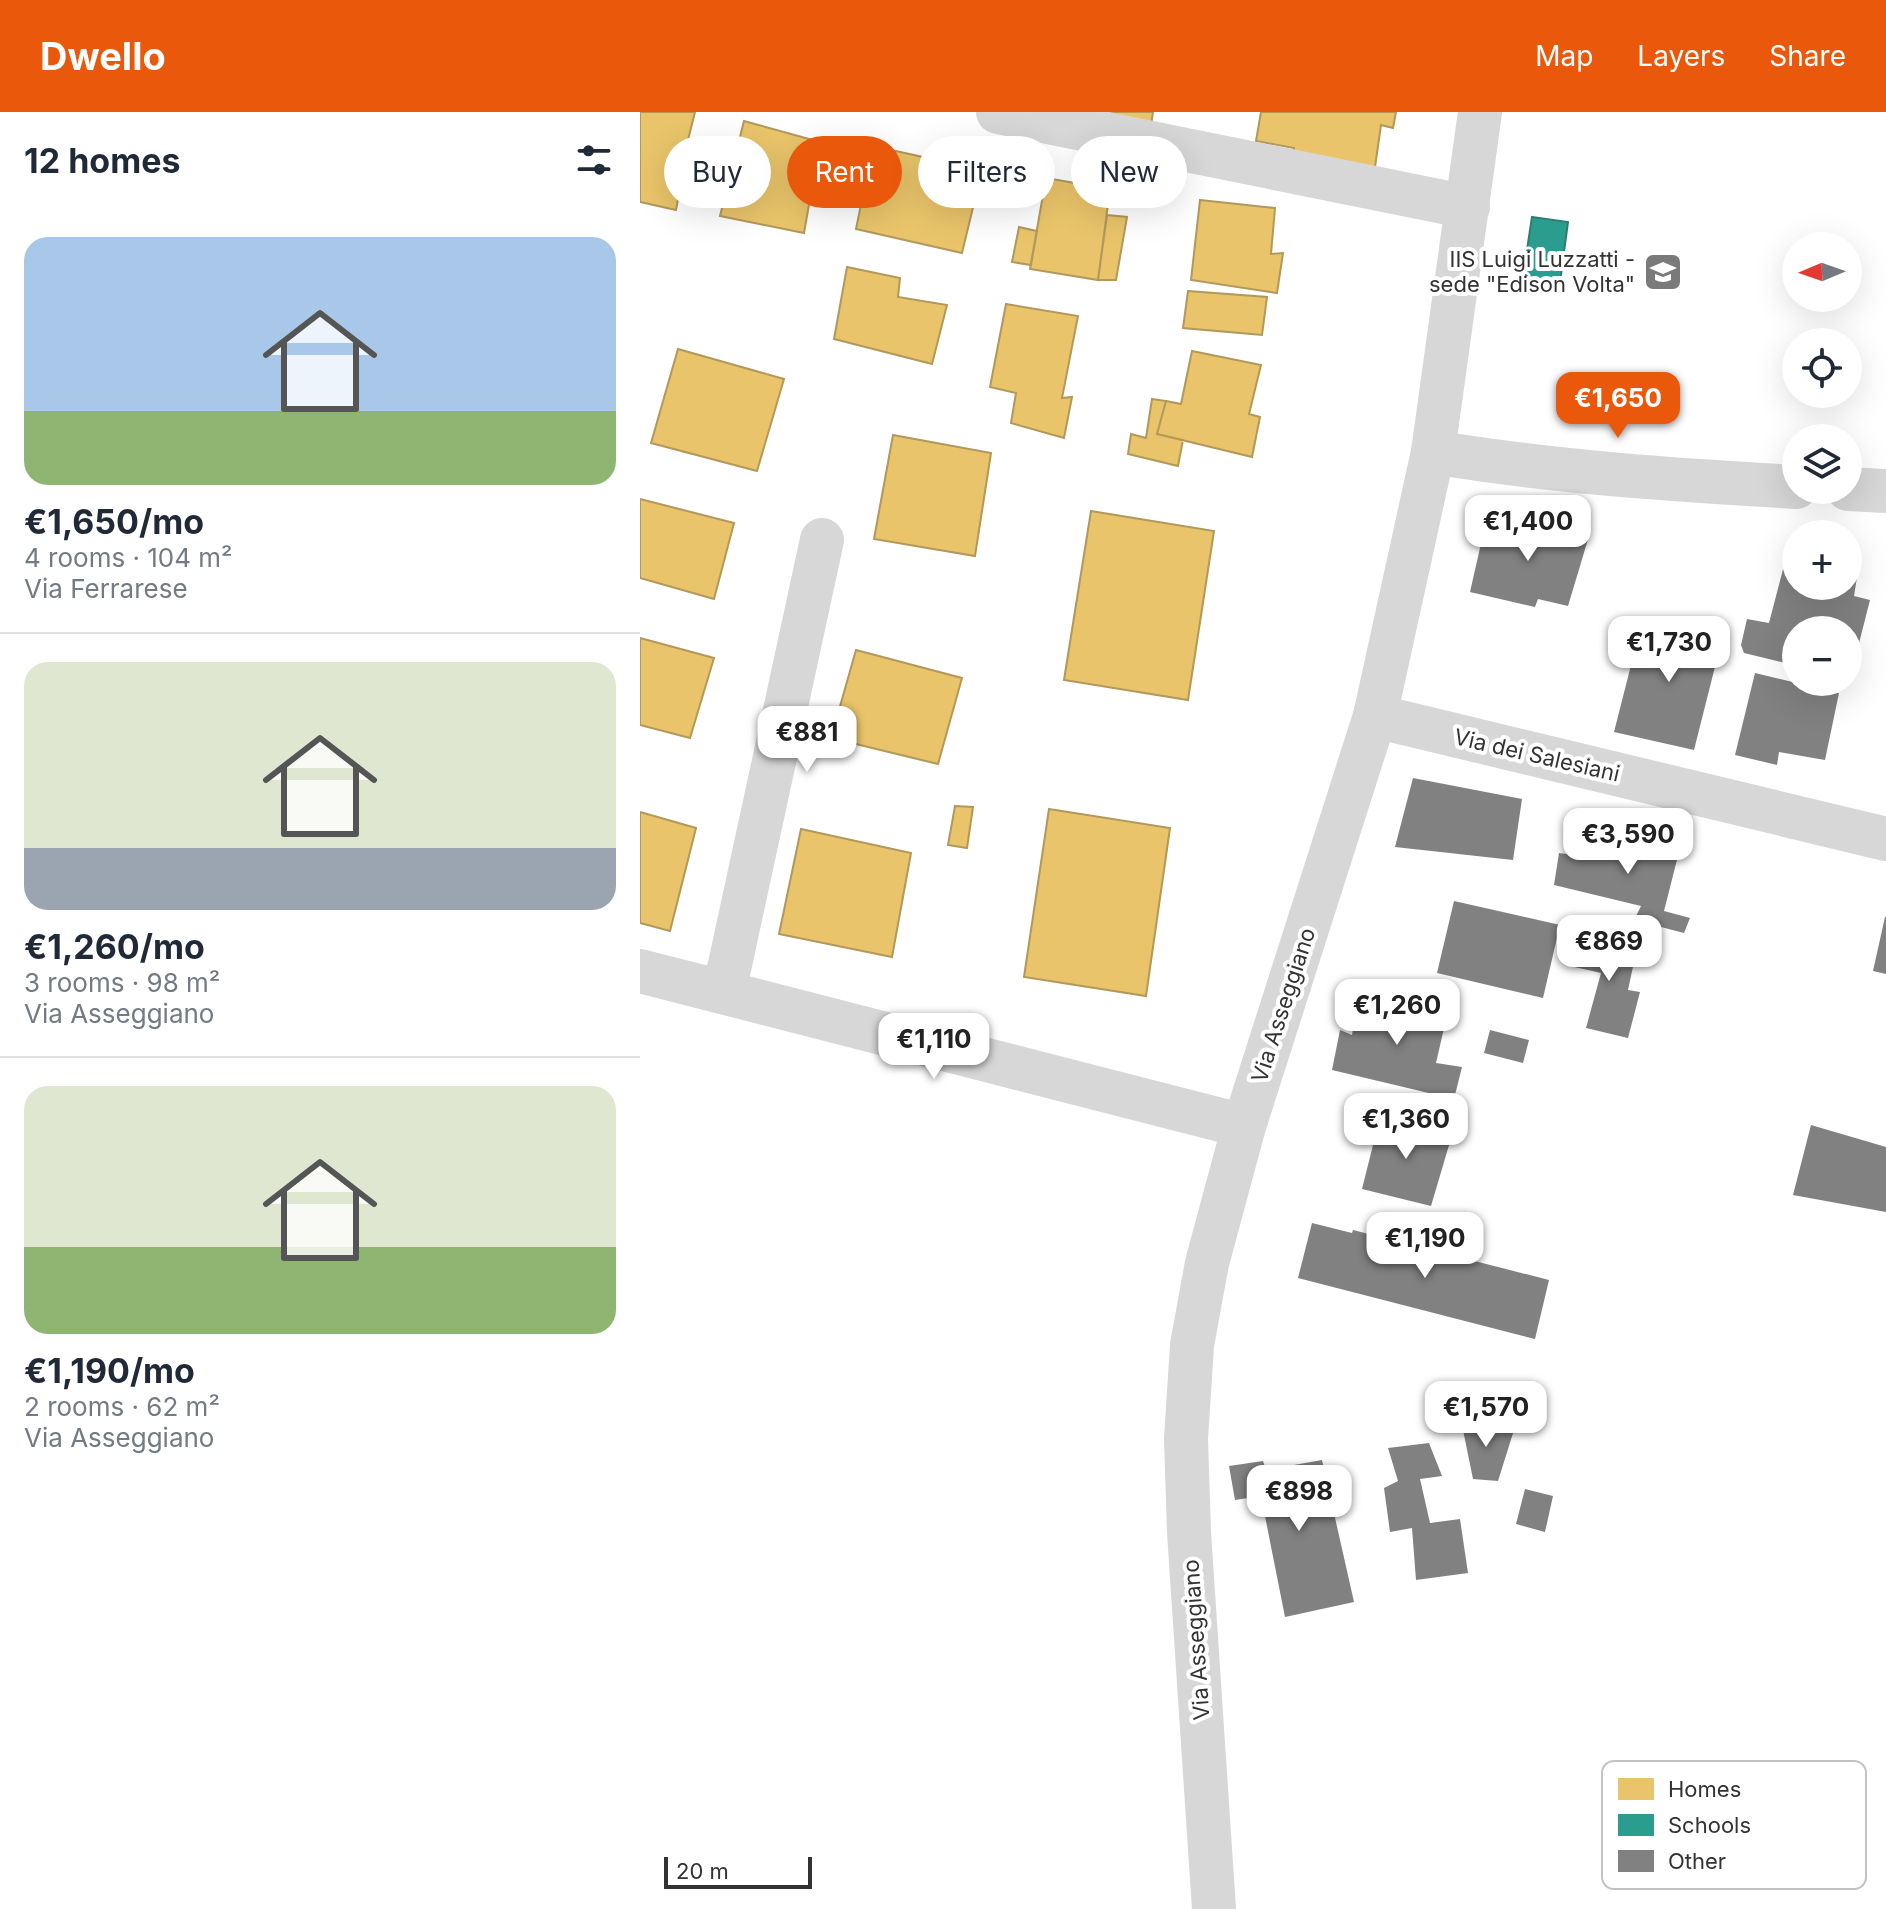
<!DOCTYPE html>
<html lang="en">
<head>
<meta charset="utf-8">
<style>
	body { margin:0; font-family:Inter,sans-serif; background:#f6f6f7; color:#1f2937; height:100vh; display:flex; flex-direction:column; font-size:30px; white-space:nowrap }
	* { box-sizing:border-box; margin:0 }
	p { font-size:26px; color:#747a83 }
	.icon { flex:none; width:44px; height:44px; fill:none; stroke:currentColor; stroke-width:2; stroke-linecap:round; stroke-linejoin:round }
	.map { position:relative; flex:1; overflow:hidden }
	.details { display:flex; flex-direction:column; background:#fff; width:640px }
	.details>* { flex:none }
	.banner { position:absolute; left:24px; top:24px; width:760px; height:72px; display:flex; gap:16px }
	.needle { width:52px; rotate:268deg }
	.controls { position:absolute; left:1142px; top:120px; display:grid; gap:16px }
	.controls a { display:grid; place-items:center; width:80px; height:80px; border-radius:50%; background:#fff; box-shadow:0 8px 32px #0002; font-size:40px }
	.scale { position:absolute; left:24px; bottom:20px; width:148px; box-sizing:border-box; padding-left:8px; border:4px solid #333; border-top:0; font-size:22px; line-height:28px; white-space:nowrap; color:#333; -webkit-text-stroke:6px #fff; paint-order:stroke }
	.price { position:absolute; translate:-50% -68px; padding:0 18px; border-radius:16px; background:#fff; color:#222; font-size:26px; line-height:52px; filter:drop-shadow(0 2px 4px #0008) }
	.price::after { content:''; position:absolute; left:50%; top:48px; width:24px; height:18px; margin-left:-12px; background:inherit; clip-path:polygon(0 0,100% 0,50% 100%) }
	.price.selected { background:#ea580c; color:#fff }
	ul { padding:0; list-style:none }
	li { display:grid; align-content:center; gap:16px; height:424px; padding:0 24px }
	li+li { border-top:2px solid #e0e1e3 }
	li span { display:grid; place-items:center; height:248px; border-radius:24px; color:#555 }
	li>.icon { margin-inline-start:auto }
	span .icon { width:144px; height:144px; fill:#fffc; stroke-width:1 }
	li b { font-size:34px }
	h2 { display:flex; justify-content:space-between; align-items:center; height:96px; padding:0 24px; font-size:34px }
	.chip { padding:0 28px; border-radius:36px; background:#fff; box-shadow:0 8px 32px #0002; font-size:28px; line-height:72px }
	.chip.selected { background:#ea580c; color:#fff }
	header { display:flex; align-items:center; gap:48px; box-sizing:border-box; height:112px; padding:0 40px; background:#ea580c; color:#fff }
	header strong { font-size:38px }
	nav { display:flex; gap:44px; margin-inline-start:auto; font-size:28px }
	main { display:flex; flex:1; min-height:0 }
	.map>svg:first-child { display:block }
	.homes { fill:#e9c46a; stroke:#b2985a; stroke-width:2 }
	.schools { fill:#2a9d8f; stroke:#2d7d73; stroke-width:2 }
	.building { fill:#818181 }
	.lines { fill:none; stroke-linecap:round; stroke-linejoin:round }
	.minor { stroke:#d7d7d7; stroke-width:44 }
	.tertiary { stroke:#d7d7d7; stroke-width:44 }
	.labels { text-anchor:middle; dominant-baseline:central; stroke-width:8; stroke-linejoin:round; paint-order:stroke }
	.poi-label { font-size:22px; fill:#333; stroke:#fff; text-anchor:end }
	.street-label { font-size:22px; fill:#333; stroke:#fff }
	.key { fill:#fff; stroke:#c2c2c2; stroke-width:2 }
	.key-label { font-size:22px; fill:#333 }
</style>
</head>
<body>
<header>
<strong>Dwello</strong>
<nav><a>Map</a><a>Layers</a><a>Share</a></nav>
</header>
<main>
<section class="details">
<h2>12 homes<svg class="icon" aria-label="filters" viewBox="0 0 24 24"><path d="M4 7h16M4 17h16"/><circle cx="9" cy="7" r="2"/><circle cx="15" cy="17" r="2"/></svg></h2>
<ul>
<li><span style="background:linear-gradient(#a9c7e8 70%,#8fb573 0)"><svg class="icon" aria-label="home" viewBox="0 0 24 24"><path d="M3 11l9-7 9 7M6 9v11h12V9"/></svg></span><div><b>€1,650/mo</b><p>4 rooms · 104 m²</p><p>Via Ferrarese</p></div></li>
<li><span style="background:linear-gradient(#dfe7d0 75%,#9aa5b1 0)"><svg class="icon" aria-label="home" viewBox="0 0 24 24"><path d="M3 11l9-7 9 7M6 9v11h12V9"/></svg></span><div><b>€1,260/mo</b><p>3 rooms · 98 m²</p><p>Via Asseggiano</p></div></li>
<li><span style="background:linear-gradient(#dfe7d0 65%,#8fb573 0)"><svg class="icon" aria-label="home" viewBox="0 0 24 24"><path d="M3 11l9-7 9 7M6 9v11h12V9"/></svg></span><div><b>€1,190/mo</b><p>2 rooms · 62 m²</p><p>Via Asseggiano</p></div></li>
</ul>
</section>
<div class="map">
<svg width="1246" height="1797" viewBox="0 0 1246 1797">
	<rect width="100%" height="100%" fill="#fff"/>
	<path class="homes" d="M0,0H55L37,72H41L36,98L0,90Z
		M440,0H513L511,14Z
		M621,0H756L753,16L741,13L734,62L654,45V36L616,29Z
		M104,9L180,30L164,121L80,104Z
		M233,34L342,58L322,141L216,117Z
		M406,66L470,77L458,168L390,157Z
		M560,88L635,96L631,142L643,141L637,181L551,168Z
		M467,103L487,105L476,168H458Z
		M379,115L397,119L391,153L372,150Z
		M207,155L260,166L258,185L307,193L292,252L194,227Z
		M548,179L627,185L622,223L543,216Z
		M366,192L438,204L422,286L432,285L424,326L371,311L376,281L350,275Z
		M38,237L144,267L117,359L11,331Z
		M552,239L621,253L609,302L620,305L612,345L517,322L526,289L541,292Z
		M512,287L526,289L517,322L543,328L538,354L488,342L491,322L506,326Z
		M253,323L351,341L335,444L234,427Z
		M0,387L94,411L74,487L0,466Z
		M451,399L574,419L548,588L424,568Z
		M0,526L74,546L50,626L0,613Z
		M216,538L322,566L298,652L191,626Z
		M315,694L333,695L327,736L308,733Z
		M409,697L530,716L506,884L384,865Z
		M0,700L56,716L30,819L0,811Z
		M161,717L271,741L252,845L139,822Z"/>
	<path class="schools" d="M892,105L928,110L920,170L883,164Z"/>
	<path class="building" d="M847,405L900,416V410L949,424L928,494L898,487L895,495L830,480Z
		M1148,438L1156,440V474H1208V451L1219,453L1214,484L1230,488L1215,547L1208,545V518H1156L1154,553L1104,541L1101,533L1107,507L1129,511Z
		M1003,506L1083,523L1054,638L974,620Z
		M1115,561L1199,581L1185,648L1139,640L1137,653L1095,643Z
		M773,666L882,687L873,748L755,735Z
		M989,719L1041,732L1024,799L1050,806L1044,821L994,808L1001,794L914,773L919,741L953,746L955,726L986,733Z
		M814,789L920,813L903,886L797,861Z
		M1245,805H1246V862L1233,859Z
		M939,821L997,836L988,878L1000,880L988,926L946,916L961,861L930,854Z
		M720,880L807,903L796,951L822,955L814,987L692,958L700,918L712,923Z
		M850,918L889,928L883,951L844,941Z
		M740,1005L812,1023L791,1094L722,1077Z
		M1171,1013L1246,1035V1100L1153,1083Z
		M672,1111L712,1121L713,1118L909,1168L895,1227L658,1166Z
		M821,1308L874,1318L858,1369L833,1367Z
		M789,1331L802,1364L780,1367L790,1411L820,1407L828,1461L776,1468L772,1416L750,1420L744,1376L758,1369L748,1336Z
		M682,1348L714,1490L645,1505L621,1384L595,1388L589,1354L623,1349L626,1358Z
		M885,1377L913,1384L905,1420L876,1412Z"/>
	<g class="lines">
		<path class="minor" d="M358,0L828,95
			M793,340C913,360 1035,368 1156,375
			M1208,377L1246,379
			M735,604L1246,727
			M0,859L604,1014
			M84,880L182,428"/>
		<path class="tertiary" d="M574,1797L549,1420L546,1327L552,1233L567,1151L604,1014L735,604L793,340L840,0"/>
	</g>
	<defs>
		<symbol id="school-square" viewBox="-11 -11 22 22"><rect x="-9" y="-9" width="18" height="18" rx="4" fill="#7a7a7a" stroke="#fff"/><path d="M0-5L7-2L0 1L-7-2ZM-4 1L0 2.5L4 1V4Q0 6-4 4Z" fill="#fff"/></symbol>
	</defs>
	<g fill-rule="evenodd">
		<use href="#school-square" x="1001" y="138" width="44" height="44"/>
	</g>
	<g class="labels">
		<g class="poi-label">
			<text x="995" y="147">IIS Luigi Luzzatti -<tspan x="995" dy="25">sede "Edison Volta"</tspan></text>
		</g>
		<g class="street-label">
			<text transform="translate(897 643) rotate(13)">Via dei Salesiani</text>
			<text transform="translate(643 893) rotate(-72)">Via Asseggiano</text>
			<text transform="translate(556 1528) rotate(-94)">Via Asseggiano</text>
		</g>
	</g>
	<rect x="962" y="1649" width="264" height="128" rx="12" class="key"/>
	<rect x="978" y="1666" width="36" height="22" fill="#e9c46a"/>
	<rect x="978" y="1702" width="36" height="22" fill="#2a9d8f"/>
	<rect x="978" y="1738" width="36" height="22" fill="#818181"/>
	<g class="key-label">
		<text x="1028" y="1685">Homes</text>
		<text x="1028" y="1721">Schools</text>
		<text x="1028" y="1757">Other</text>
	</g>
</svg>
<div class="controls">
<a><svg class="needle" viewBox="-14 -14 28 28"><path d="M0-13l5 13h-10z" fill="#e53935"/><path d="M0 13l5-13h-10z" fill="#747a83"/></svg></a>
<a><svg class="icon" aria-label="locate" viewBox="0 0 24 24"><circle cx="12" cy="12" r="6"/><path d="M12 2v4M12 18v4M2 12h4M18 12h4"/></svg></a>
<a><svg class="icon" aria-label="layers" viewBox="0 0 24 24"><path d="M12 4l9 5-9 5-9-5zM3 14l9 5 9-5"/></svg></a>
<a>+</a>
<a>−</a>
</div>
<div class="scale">20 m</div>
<b class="price selected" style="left:978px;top:328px">€1,650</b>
<b class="price" style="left:888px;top:451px">€1,400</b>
<b class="price" style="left:1029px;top:572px">€1,730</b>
<b class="price" style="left:167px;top:662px">€881</b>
<b class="price" style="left:988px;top:764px">€3,590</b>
<b class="price" style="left:969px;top:871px">€869</b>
<b class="price" style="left:757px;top:935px">€1,260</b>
<b class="price" style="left:294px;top:969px">€1,110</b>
<b class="price" style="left:766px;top:1049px">€1,360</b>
<b class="price" style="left:785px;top:1168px">€1,190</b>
<b class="price" style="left:846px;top:1337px">€1,570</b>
<b class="price" style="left:659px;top:1421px">€898</b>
<div class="banner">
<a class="chip">Buy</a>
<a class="chip selected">Rent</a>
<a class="chip">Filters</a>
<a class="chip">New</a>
</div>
</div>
</main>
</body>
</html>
